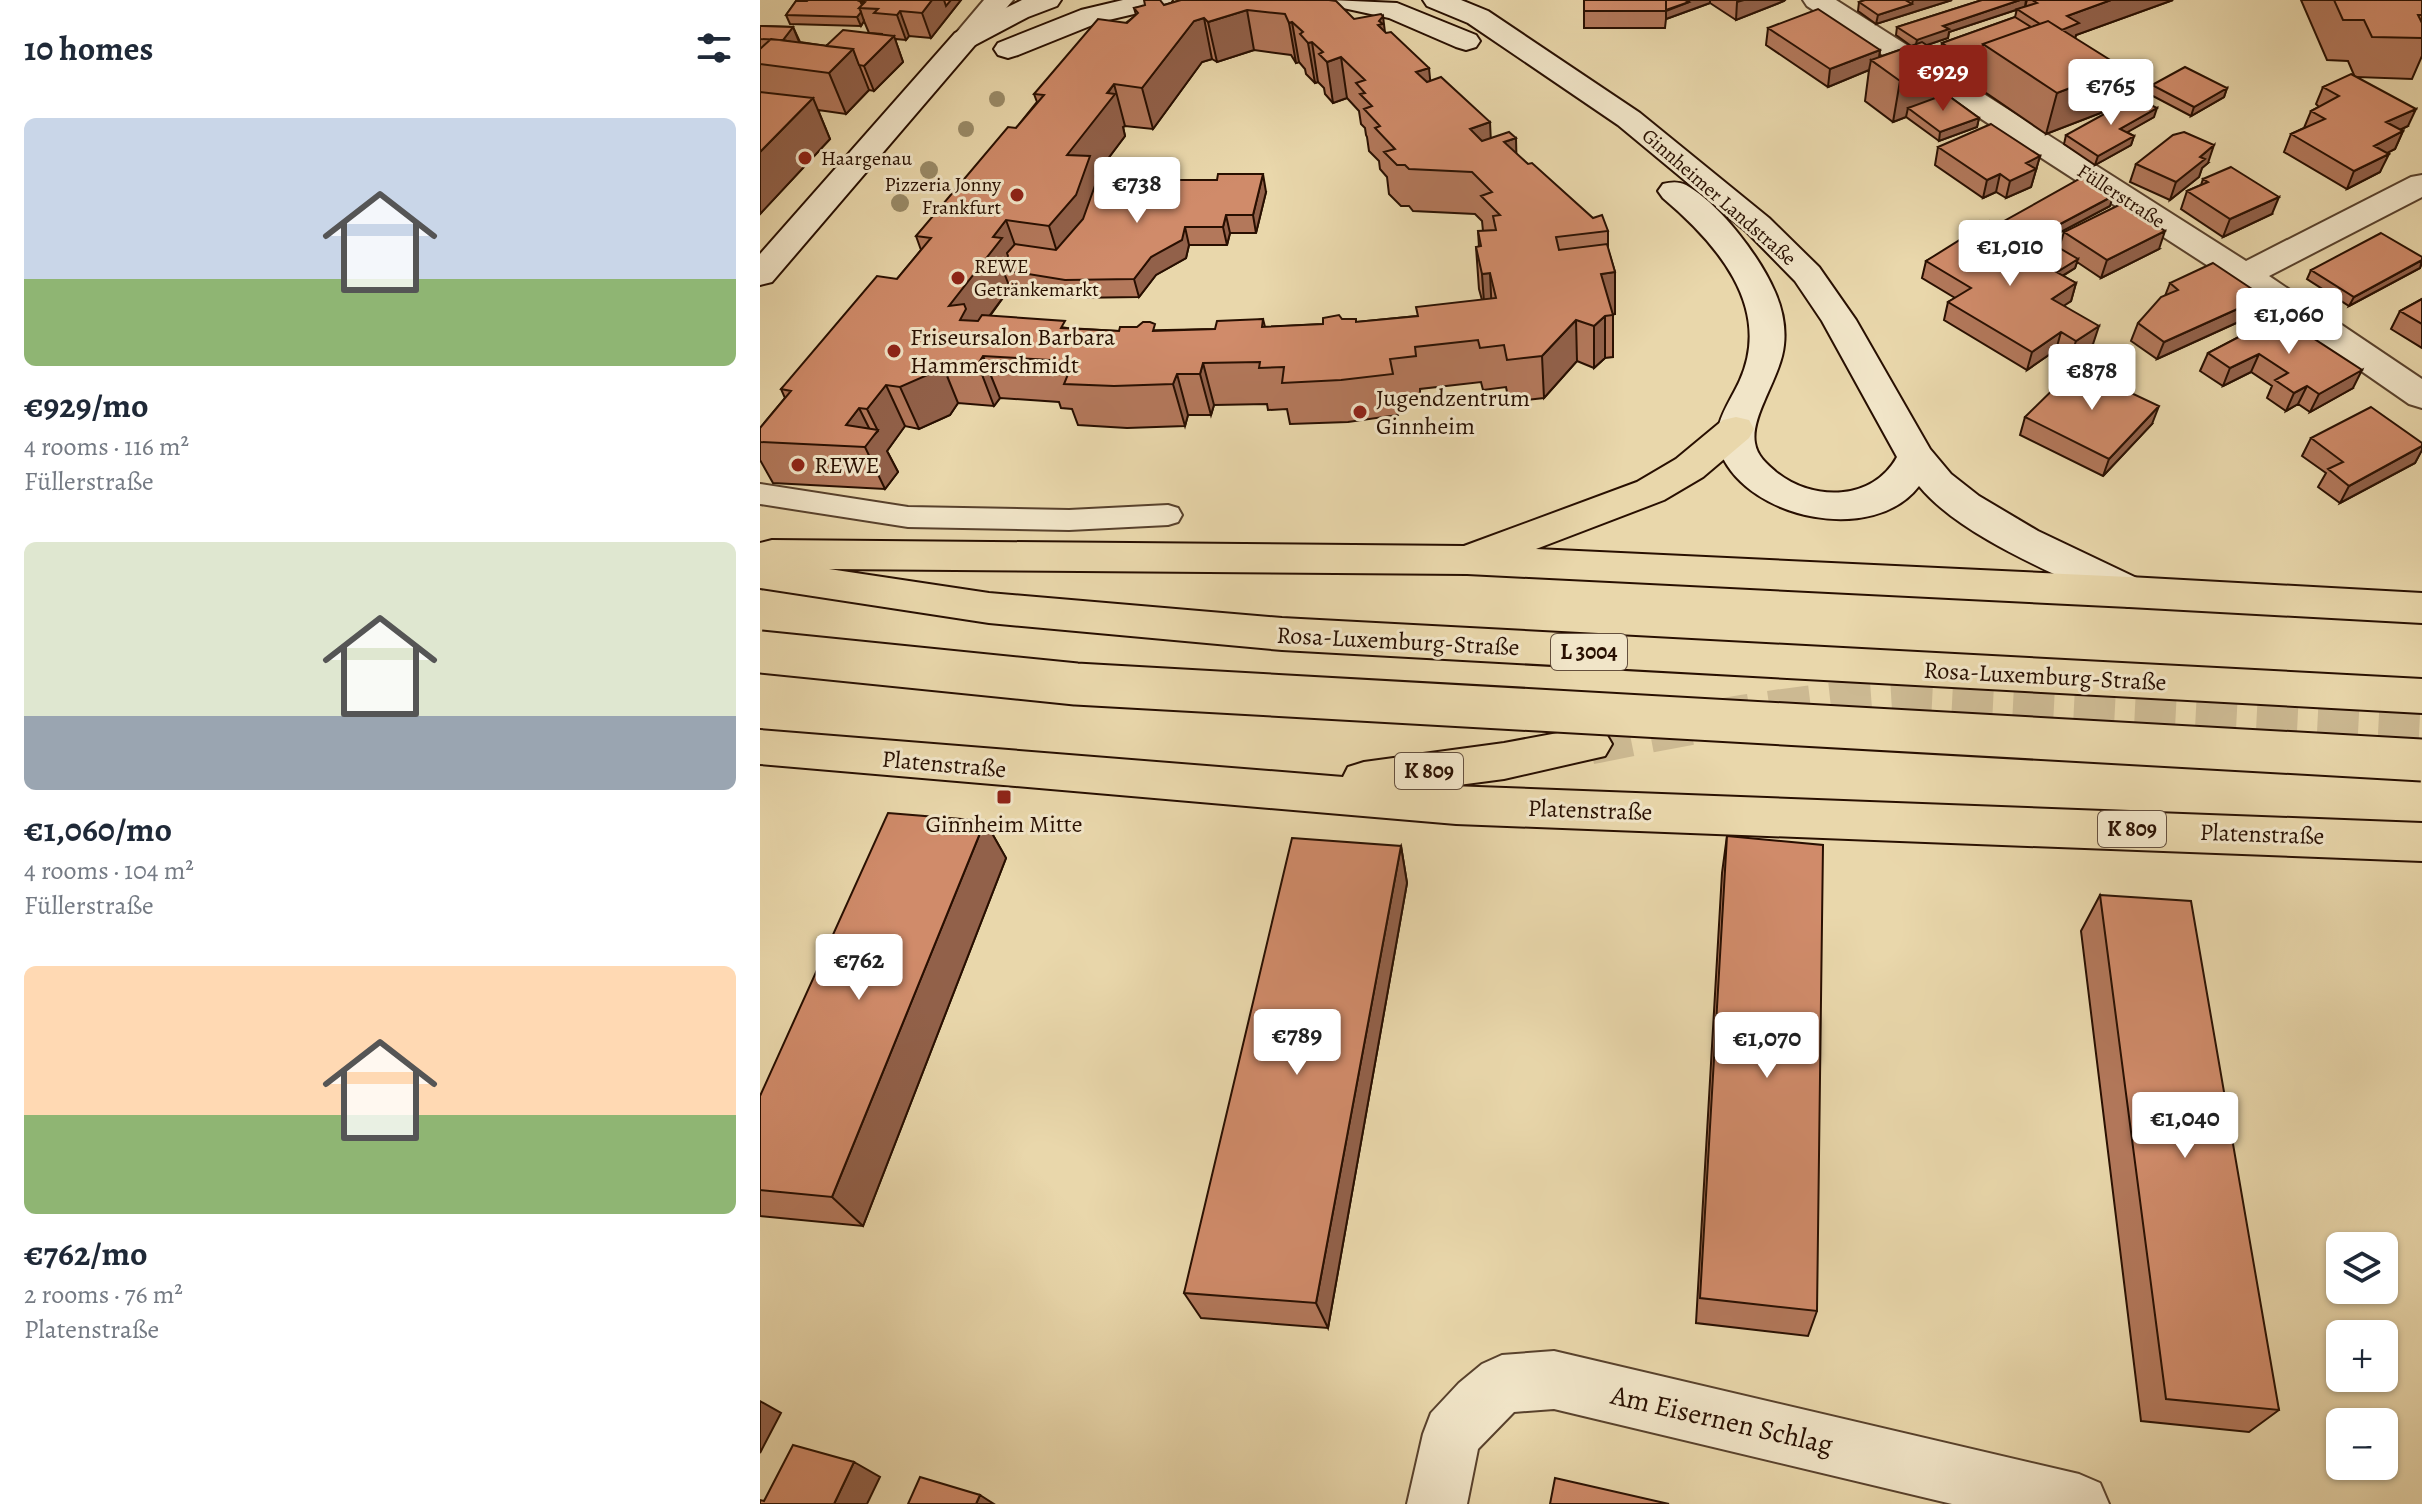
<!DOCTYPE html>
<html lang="en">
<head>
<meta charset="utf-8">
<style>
	body { margin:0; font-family:Alegreya,serif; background:#f6f6f7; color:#1f2937; height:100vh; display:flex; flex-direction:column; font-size:30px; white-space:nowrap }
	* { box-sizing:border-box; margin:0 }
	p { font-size:26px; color:#747a83 }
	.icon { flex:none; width:44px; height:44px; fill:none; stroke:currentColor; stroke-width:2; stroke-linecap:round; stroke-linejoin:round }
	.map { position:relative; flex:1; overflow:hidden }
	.panel { display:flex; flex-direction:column; background:#fff; width:760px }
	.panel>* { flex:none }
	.fabs { position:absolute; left:1566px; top:1232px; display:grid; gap:16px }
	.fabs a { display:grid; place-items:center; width:72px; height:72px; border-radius:12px; background:#fff; box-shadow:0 2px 6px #0004; font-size:40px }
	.price { position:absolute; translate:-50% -68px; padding:0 18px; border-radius:8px; background:#fff; color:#222; font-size:26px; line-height:52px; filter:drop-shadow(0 2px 4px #0008) }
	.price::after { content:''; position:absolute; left:50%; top:48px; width:24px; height:18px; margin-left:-12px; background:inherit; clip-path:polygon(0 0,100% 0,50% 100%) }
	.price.on { background:#8f2418; color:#fff }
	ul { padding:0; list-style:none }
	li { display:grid; align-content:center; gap:16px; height:424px; padding:0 24px }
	li span { display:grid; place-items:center; height:248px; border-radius:12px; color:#555 }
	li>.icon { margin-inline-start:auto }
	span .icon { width:144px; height:144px; fill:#fffc; stroke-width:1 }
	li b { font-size:34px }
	h2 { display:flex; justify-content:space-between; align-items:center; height:96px; padding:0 24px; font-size:34px }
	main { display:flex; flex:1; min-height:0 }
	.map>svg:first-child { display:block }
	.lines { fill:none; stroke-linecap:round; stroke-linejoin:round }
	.primary-tunnel { stroke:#ccb992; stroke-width:41; stroke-dasharray:41 20; stroke-linecap:butt }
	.service-casing { stroke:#58412c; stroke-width:4 }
	.minor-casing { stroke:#58412c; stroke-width:4 }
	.secondary-casing { stroke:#280f01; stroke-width:4 }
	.primary-casing { stroke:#280f01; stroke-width:4 }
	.trunk-casing { stroke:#280f01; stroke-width:4 }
	.service { fill:#f1e5c8; fill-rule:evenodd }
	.minor { fill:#f1e5c8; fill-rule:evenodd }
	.secondary { fill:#f1e5c8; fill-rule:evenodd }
	.primary { fill:#e9d7ab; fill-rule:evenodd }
	.trunk { fill:#e9d7ab; fill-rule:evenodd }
	.trunk-bridge-casing { stroke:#280f01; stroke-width:45; stroke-linecap:butt }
	.trunk-bridge { stroke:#e9d7ab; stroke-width:41 }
	.tree { fill:#9a8b68 }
	.wall { fill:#b3785b; stroke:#280f01; stroke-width:2; fill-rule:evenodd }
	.shaded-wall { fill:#92614a; stroke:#280f01; stroke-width:2 }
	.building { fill:#d08b6a; stroke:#280f01; stroke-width:2; fill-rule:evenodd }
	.poi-dot { fill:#8f2418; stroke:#f1e5c8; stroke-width:3 }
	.labels { text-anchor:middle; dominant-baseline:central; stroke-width:6; stroke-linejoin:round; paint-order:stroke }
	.far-poi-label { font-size:20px; fill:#280f01; stroke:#f1e5c8; text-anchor:start }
	.far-street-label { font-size:20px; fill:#280f01; stroke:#f1e5c8 }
	.shield { fill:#f1e5c8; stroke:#644f3d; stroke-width:2 }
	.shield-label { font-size:22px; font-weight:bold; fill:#280f01 }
	.poi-label { font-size:24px; fill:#280f01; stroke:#f1e5c8; text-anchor:start }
	.street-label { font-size:24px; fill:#280f01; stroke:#f1e5c8 }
	.near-street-label { font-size:28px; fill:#280f01; stroke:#f1e5c8 }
</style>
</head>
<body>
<main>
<section class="panel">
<h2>10 homes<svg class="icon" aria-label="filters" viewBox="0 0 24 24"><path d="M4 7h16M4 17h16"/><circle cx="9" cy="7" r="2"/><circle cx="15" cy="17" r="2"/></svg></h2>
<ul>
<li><span style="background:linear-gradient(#c9d6e8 65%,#8fb573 0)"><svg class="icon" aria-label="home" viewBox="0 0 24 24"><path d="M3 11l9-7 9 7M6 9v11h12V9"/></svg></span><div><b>€929/mo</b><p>4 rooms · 116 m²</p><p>Füllerstraße</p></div></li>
<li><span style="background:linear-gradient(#dfe7d0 70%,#9aa5b1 0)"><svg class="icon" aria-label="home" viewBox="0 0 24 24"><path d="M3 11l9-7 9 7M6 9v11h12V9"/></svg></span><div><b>€1,060/mo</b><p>4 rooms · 104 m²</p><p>Füllerstraße</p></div></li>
<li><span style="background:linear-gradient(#ffd9b3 60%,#8fb573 0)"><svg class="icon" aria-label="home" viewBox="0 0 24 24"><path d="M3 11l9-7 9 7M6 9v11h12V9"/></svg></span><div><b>€762/mo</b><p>2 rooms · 76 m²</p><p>Platenstraße</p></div></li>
</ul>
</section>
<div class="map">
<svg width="1662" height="1504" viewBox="0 0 1662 1504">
	<rect width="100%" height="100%" fill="#e9d7ab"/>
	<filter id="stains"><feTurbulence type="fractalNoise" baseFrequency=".0025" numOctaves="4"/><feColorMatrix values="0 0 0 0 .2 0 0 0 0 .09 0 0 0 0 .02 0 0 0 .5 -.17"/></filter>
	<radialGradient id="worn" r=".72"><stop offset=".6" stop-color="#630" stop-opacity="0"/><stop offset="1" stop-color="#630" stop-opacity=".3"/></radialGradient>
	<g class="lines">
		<path class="primary-tunnel" d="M830,744C939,722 1047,701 1159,697L1662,723"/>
		<defs>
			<path id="service" d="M0,484L148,507L309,510L408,505L418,508L422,515L418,522L408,525L309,530L148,527L0,504Z"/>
			<path id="minor" d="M224,0H253L215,45L205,48L195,45L191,39Z
				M1043,0H1076L1486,261L1651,177L1662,175V197L1509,276L1662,379V408L1649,404L1473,282L1047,6Z
				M794,1351L1319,1474L1340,1483L1349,1504H1192L794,1409L754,1412L718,1449L707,1504H647L663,1434L671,1413L699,1383L722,1364L742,1355Z"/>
			<path id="secondary" d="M262,0H301L297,6L268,17L215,45L12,282L0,285V254L195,33Z
				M363,0H412L408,6L340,22L258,55L248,58L238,55L234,49L238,43L321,10Z
				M570,0L637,3L716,35L720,41L716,47L706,50L696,47L629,18L574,6Z
				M663,0H701L728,11L880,113L1009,218L1059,267L1096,320L1170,449L1191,474L1219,496L1278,531L1383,581L1389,592L1383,603L1369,607L1355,603C1295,573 1201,537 1159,486C1114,545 990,520 961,454C949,427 970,403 980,380C1013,306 955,242 903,198L898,191L903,184C911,182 918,181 926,185C960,204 1000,257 1015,292C1022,308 1026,328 1024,345C1021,377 990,416 995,443C997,456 1007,464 1016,472C1053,502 1113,501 1137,457L1062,321L1035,281L987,232L858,125L708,23L667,6Z"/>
			<path id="primary" d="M1369,577L1662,593V623L1369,607L1355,603L1349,592L1355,581Z
				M830,727L845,732L852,744L845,756L744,779L691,786L1662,823V861L696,824L0,764V730L583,777L588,767L604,762L744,743Z"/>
			<path id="trunk" d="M976,417L989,420L994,429L989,438L943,477L904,500L776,549L1369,577L1383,581L1389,592L1383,603L1369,607L707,574L69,569L229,593L522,618L1662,679V713L522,650L229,623L0,588V543L12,540L704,546L877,482L916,459L963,420Z"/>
		</defs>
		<use href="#service" class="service-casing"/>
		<use href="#minor" class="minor-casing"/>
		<use href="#secondary" class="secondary-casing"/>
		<use href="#primary" class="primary-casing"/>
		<use href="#trunk" class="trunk-casing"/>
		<use href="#service" class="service"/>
		<use href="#minor" class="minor"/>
		<use href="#secondary" class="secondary"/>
		<use href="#primary" class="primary"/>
		<use href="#trunk" class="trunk"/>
		<defs>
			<path id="trunk-bridge" d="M0,652L316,684L1662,760"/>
		</defs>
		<use href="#trunk-bridge" class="trunk-bridge-casing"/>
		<use href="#trunk-bridge" class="trunk-bridge"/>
	</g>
	<g class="tree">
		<circle cx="237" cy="99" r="8"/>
		<circle cx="206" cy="129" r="8"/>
		<circle cx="169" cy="170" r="9"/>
		<circle cx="140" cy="203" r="9"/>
	</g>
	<path class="wall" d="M201,0L171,38L149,36L146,40L135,39L143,62L114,91L109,90L86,114L58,110L70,139L0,214V26L33,27L40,42L66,46L122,35V34L109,33L104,21L101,26L30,24L26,15L36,1Z
		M421,0L594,19L625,32L670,81L731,138L756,154L848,231V249L855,272V314H853V357L845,358L834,368L817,361L784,398L749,402L746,387L723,390L721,382L660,389V397L636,400L638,415L588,422L530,424L527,409L508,410L507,404L454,405L451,415H428L425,426L367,428L318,425L312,409L301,408L299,402L240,398L234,406L198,403L190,415L159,429L145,426L127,451L138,472L125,489L13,483L0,460V428L25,398L21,389L137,279L161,250L156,236L256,128L277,102L274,94L376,15L374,8L404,5ZM494,50L531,55L536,63L539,62L545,69L546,74L555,83L558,82L564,88L565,94L573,103L587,98L599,111L601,124L605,128L606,135L607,137L609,151L619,161L620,169L627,177L629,194L641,206H649L653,211L715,214L722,221L723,231H718L719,247H716L719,289L722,300L657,316L596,322L582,319L563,324L505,327L503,319L455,329L359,331L307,328L230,316L250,288L311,298L379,297L396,275L426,258L429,245H467L470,233H496L506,192L337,180L335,176L365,136L363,127L365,126L393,129L442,62L452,59L457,62Z
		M824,0H1025L1024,1L976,20L950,3L906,19L905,28H824Z
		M1105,0H1192L1116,24L1098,11L1099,2Z
		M1222,0H1266L1265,7L1189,32L1188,38L1167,45L1180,54L1182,43L1255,17L1257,9L1265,7L1267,0H1413L1316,35L1315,38L1351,109L1286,134L1191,69L1186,94L1219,118L1217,127L1179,141L1146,117L1133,122L1105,101L1109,70L1068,87L1006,45L1008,28L1120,50L1119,57L1151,46L1136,35L1137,27Z
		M1541,0H1662V56L1652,79L1598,77L1648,126L1640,130L1643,131L1635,149L1626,153L1620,172L1587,189L1524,152L1531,134L1544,128L1551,111L1559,107L1556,104L1563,87L1594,75L1588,61L1567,60Z
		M1392,85L1467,88L1464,97L1431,116L1389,94Z
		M1394,117L1367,132L1374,136L1371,145L1335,165L1304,144L1306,135Z
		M1178,147L1280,156L1271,187L1246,198L1236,192L1223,198L1175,165Z
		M1448,163L1442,168L1439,177L1410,200L1370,182L1376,164Z
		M1443,179L1512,214L1463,237L1421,209L1427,191L1441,185Z
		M1350,206L1273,246L1277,249L1275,257L1299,248L1304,232L1399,249L1341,278L1317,262L1315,268L1303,276L1316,283L1311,301L1304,305L1333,344L1310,359L1296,350L1267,370L1184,320L1188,302L1195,298L1162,278L1166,261L1237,225Z
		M1662,257V263L1660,268L1589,306L1547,279L1551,270Z
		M1410,283L1496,314L1397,359L1371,341L1378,323L1405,296Z
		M1662,299V348L1631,329L1640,311Z
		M1519,316L1593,388L1550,412L1538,404L1526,411L1507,398L1512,386L1491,372L1463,386L1440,371L1448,353Z
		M1265,417L1392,424L1343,476L1260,435Z
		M1551,438L1662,443V450L1655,463L1580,503L1558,487L1566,473L1542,456Z
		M225,821L246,858L103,1226L0,1216V1096Z
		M967,836L1057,1311L1048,1336L936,1323L962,873Z
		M641,846L647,883L568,1328L441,1318L424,1293Z
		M1340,895L1519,1410L1489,1432L1381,1421L1321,931Z"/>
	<path class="shaded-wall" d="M172,0H201L171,38L162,13Z
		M929,0H950V3L906,19V11L929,2Z
		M984,0H1025L1024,1L976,20L977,2Z
		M1153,0H1192L1116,24L1118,15L1152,4Z
		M1260,0H1266L1265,7L1189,32L1188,38L1155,49L1157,40L1183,26Z
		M1351,0H1413L1316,35L1313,48L1244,58L1307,16Z
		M487,10L494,50L457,62L448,22Z
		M140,11L149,36L146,40L137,15Z
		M101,12L104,21L101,26L97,17Z
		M623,16L628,57L618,25L619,21Z
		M444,18L452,59L442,62L393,129L382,88L434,21Z
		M532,22L539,62L536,63L529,23Z
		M33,27L40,44L23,40Z
		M134,36L143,62L114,91L104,66Z
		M552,42L558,82L555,83L548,43Z
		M93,49L109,90L86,114L69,73Z
		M1120,50L1118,65L1111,60L1109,70L1068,87L1070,69Z
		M581,57L587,98L573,103L567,62Z
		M1192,62L1184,103L1148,108L1146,117L1133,122L1140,81Z
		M669,68L673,109L656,72Z
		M1363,68L1351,109L1286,134L1297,93Z
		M354,84L365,126L363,127L365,136L335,176L342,198L302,268L289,226L307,155Z
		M1467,88L1464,97L1431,116L1434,107Z
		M53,98L70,139L0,214V152Z
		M1397,108L1394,117L1357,138L1360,129Z
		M1656,109L1648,126L1618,140L1626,122Z
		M1219,118L1217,127L1179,141L1180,132Z
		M730,122L732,164L710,129Z
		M1643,131L1635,149L1606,164L1614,146Z
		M1374,136L1371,145L1335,165L1338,156Z
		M756,138L757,180L744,142Z
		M1454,145L1448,163L1442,168L1439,177L1410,200L1416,182L1440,157Z
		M1629,154L1620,172L1587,189L1594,171Z
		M1280,156L1271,187L1246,198L1250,181L1266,163Z
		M503,174L506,192L496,233L493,215Z
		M1240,174L1236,192L1223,198L1227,180Z
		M1353,196L1350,206L1255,256L1257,247Z
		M1519,197L1512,214L1463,237L1470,219Z
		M466,215L470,233L467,245L463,227Z
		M246,220L261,262L243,270L250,288L216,334L223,351L189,306L233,237Z
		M425,227L429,245L426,258L396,275L379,297L374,279L391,257Z
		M1405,231L1399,249L1341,278L1347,260Z
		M1277,249L1273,267L1266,255Z
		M1318,259L1315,268L1285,286L1288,277Z
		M1662,260L1660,268L1589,306L1594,297Z
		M855,272V314L840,315L841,274Z
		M730,273L732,315L725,316L722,274Z
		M1316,283L1311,301L1287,317L1292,299Z
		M1504,297L1496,314L1397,359L1404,342Z
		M845,316V358L834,368V326Z
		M816,320L817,361L784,398L782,356Z
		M1339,326L1333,344L1310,359L1316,341Z
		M1301,332L1296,350L1267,370L1272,352Z
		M1499,354L1491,372L1463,386L1470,368Z
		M223,356L240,398L234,406L218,364Z
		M181,361L198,403L190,415L159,429L140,387Z
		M443,363L454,405L451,415L440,374Z
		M1602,370L1593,388L1550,412L1559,394Z
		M417,374L428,415L425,426L413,384Z
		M126,385L145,426L127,451L138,472L125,489L105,447L86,425L99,408L113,436L118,431L107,409Z
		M1547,386L1538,404L1526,411L1534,393Z
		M1399,406L1392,424L1343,476L1349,459Z
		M1662,446V450L1655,463L1580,503L1589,486Z
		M225,821L246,858L103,1226L72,1197Z
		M641,846L647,883L568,1328L556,1303Z
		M0,1401L21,1413L0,1453Z
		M94,1462L120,1477L107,1504H74Z
		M220,1495L234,1504H216Z"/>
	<path class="building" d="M48,0H102L100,1L102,5L99,8L101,12L97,17L26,15L36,1H47Z
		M102,0H172L162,13L140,11L137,15L114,13L118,9L99,8L105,2L100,1Z
		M184,0H191L186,6Z
		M384,0H400L404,5L421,0H569L576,1L594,19L621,14L623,16L619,21L623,24L618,25L626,33L631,32L669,68L656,72L667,82L681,77L730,122L710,129L722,141L749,132L756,138L744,142L768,164L772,163L833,218L842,215L848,231L796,237L799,250L847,244L855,272L841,274L853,315L845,316L834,326L816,320L782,356L747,360L744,345L720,348L718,340L655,347L656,356L630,359L633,374L581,380L522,383L524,367L499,368L500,362L443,363L440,374H417L413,384L354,386L304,384L311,367L286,366L289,360L223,356L218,364L181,361L172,373L140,387L126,385L107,409L99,408L86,425L118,430L105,447L0,442V428L31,391L21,389L117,276L137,279L171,238L156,236L248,127L256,128L284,95L274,94L338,19L367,23L378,13L374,8L385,5ZM487,10L525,14L529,23L532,22L543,32L540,34L548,43L552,42L563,52L559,54L567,62L581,57L605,80L596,83L605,93L600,94L612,106L604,109L620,126L615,128L635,149L624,152L637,165H645L649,169L712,172L732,192L721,196L740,215L733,216L736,230L718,231L721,246L716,247L722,274L730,273L736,298L656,307L658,316L596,322V319H582L579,315L563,318V324L502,327L503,319L457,321L455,329L393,331L395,324L390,322H383L377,327H360L359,331L301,328L305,321L222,315L218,321L200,320L206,309L204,304L189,306L242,238L233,237L246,220L289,226L316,195L330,156L307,155L355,94L347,93L354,84L382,88L434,21L444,18L448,22Z
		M824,0H906V11H824Z
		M906,0H925L929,2L906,10Z
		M1105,0H1145L1152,4L1118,15L1099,2Z
		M1222,0H1260L1183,26L1189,29L1157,40L1137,27Z
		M1272,0H1351L1307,16L1319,23L1302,30L1288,21L1280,24L1257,9L1277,3Z
		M1574,0H1662V15H1658L1662,23V38L1612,37L1604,20H1583Z
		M1058,9L1120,50L1070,69L1008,28Z
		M1255,17L1271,27L1223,44L1218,67L1182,43Z
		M1288,21L1363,68L1297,93L1223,44Z
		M0,26L33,27L23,40L0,39Z
		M83,30L134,36L104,66L99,65L93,49L66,46Z
		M11,39L93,49L69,73L0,64V49Z
		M1162,42L1192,62L1140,81L1111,60Z
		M1425,67L1467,88L1434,107L1392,85Z
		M1591,74L1656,109L1626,122L1643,131L1614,146L1629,154L1594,171L1531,134L1565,119L1551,111L1579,96L1563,87Z
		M0,92L53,98L0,152Z
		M1186,94L1219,118L1180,132L1148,108Z
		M1375,97L1397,108L1360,129L1374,136L1338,156L1306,135Z
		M1231,124L1280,156L1266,163L1276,169L1250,181L1240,174L1227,180L1178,147Z
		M1424,132L1454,145L1440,157L1445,159L1416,182L1376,164L1413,135Z
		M1471,167L1519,197L1470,219L1427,191L1448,182L1443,179Z
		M458,174H503L493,215H466L463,227H425L422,240L391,257L374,279L305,280L243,270L250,262L247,253L255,244L296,250L323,219L337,180H457Z
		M1321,178L1353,196L1266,242L1237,225Z
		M1361,204L1405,231L1347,260L1304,232Z
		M1230,221L1277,249L1266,255L1316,283L1292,299L1339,326L1316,341L1301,332L1272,352L1188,302L1211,288L1166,261Z
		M1621,233L1662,257V260L1594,297L1551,270Z
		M1296,246L1318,259L1297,272L1273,259Z
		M1453,263L1504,297L1404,342L1378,323L1401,297L1418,290L1410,283Z
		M1662,299V324L1640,311Z
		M1519,316L1602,370L1559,394L1547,386L1534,393L1515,380L1528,373L1499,354L1470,368L1448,353Z
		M1316,367L1399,406L1349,459L1265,417Z
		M1611,407L1662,443V446L1589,486L1568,469L1583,462L1551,438Z
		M128,813L225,821L72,1197L0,1190V1096Z
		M967,836L1063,845L1057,1311L940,1298Z
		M532,838L641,846L556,1303L424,1293Z
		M1340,895L1431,901L1519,1410L1406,1399Z
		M33,1445L94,1462L74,1504H0V1500L4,1501Z
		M160,1477L220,1495L216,1504H148Z
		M795,1478L909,1504H790Z"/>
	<g class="poi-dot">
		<circle cx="45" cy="158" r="8"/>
		<circle cx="257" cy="195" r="8"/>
		<circle cx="198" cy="278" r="8"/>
		<circle cx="134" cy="351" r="8"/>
		<circle cx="600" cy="412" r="8"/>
		<circle cx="38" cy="465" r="8"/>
		<rect x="236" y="789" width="16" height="16" rx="4"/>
	</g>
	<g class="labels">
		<g class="far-poi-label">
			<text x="61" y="158">Haargenau</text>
			<text x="241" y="184" text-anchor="end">Pizzeria Jonny<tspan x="241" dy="23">Frankfurt</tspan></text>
			<text x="214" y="266">REWE<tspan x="214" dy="23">Getränkemarkt</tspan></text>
		</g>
		<g class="far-street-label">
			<text transform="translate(1361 196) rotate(33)">Füllerstraße</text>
			<text transform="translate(959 197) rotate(41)">Ginnheimer Landstraße</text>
		</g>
		<g class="shield">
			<rect x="791" y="634" width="76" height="36" rx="6"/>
			<rect x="635" y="753" width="68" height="36" rx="6"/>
			<rect x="1338" y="811" width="68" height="36" rx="6"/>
		</g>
		<g class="shield-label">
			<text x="829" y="652">L 3004</text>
			<text x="669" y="771">K 809</text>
			<text x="1372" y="829">K 809</text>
		</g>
		<g class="poi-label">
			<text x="150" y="337">Friseursalon Barbara<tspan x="150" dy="28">Hammerschmidt</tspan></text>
			<text x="616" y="398">Jugendzentrum<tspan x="616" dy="28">Ginnheim</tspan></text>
			<text x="54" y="465">REWE</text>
			<text x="244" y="824" text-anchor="middle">Ginnheim Mitte</text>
		</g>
		<g class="street-label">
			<text transform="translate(638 641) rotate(3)">Rosa-Luxemburg-Straße</text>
			<text transform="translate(1285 676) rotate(3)">Rosa-Luxemburg-Straße</text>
			<text transform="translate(184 764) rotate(5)">Platenstraße</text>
			<text transform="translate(830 810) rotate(2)">Platenstraße</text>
			<text transform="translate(1502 834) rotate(2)">Platenstraße</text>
		</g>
		<g class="near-street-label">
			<text transform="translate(962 1420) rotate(13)">Am Eisernen Schlag</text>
		</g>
	</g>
	<rect width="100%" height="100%" filter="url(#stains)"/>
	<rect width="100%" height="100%" fill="url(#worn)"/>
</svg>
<div class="fabs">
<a><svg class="icon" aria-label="layers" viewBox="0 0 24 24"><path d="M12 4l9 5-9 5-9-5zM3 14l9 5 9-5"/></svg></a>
<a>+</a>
<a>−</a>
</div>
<b class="price on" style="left:1183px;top:113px">€929</b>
<b class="price" style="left:1351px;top:127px">€765</b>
<b class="price" style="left:377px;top:225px">€738</b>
<b class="price" style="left:1250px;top:288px">€1,010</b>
<b class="price" style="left:1529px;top:356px">€1,060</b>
<b class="price" style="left:1332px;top:412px">€878</b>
<b class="price" style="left:99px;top:1002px">€762</b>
<b class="price" style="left:537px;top:1077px">€789</b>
<b class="price" style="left:1007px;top:1080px">€1,070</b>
<b class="price" style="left:1425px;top:1160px">€1,040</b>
</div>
</main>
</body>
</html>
